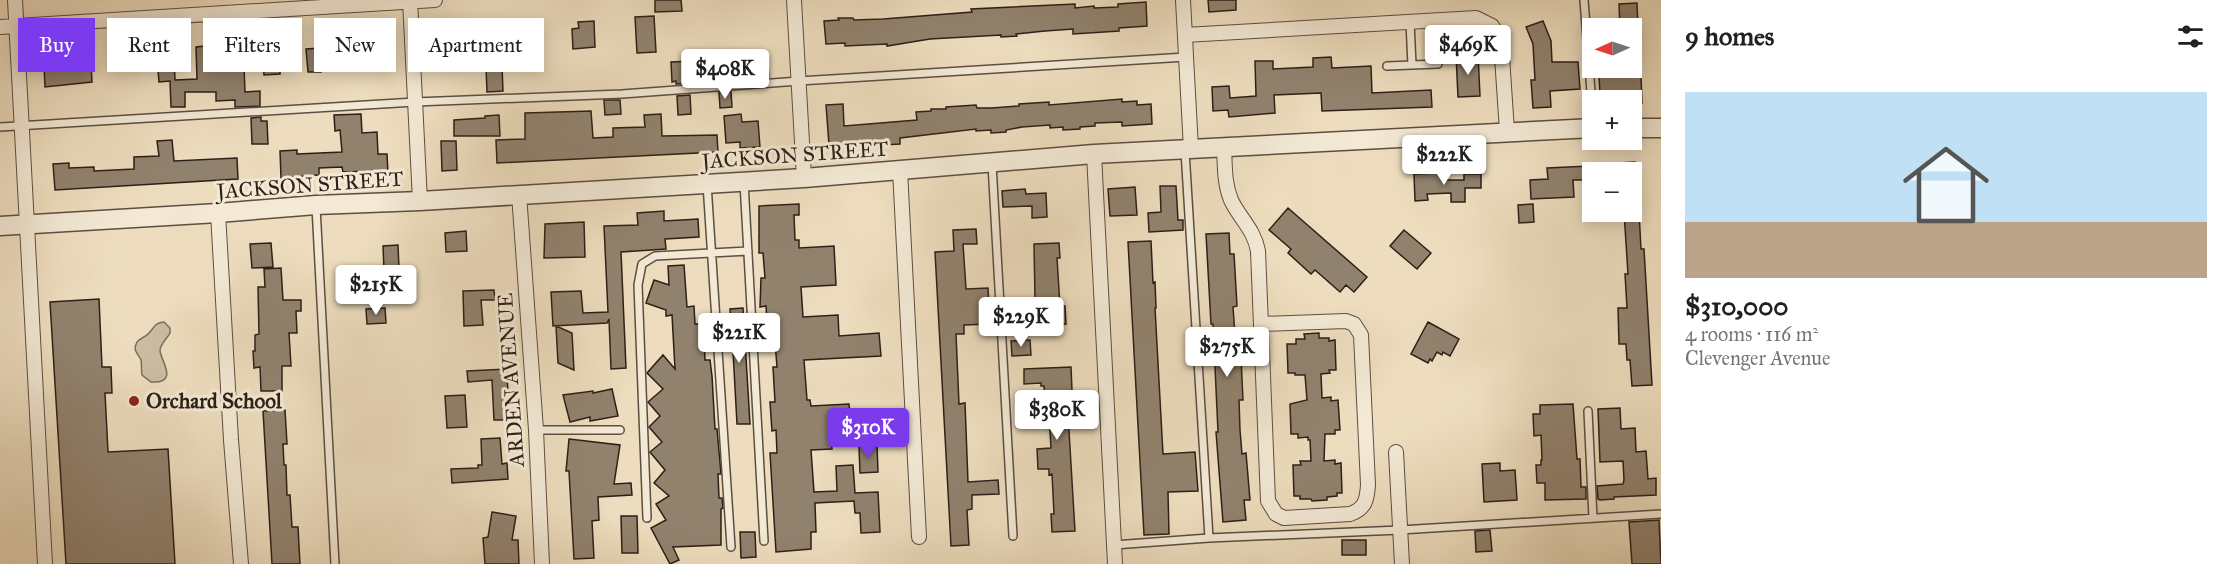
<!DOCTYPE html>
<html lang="en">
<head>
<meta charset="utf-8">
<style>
	body { margin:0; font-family:"IM FELL Great Primer",serif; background:#f6f6f6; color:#202124; height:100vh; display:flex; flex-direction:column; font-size:22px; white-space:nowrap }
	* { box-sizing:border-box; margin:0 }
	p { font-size:20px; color:#757577 }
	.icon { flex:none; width:33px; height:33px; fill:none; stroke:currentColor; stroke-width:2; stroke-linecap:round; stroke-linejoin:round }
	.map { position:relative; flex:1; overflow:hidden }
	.drawer { display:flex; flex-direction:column; background:#fff; width:570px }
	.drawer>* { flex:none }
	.guide { position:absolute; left:18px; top:18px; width:570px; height:54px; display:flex; gap:12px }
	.needle { width:39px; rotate:267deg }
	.tools { position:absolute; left:1582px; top:18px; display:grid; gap:12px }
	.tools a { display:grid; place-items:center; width:60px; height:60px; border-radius:0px; background:#fff; box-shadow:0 3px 15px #0003; font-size:30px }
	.price { position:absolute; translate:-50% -51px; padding:0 14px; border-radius:6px; background:#fff; color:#222; font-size:20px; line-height:39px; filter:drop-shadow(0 2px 3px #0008) }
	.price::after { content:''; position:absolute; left:50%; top:36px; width:18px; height:14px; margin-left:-9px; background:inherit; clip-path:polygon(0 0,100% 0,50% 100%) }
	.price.active { background:#7c3aed; color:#fff }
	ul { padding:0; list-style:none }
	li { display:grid; align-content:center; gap:12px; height:318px; padding:0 24px }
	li+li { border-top:2px solid #e0e0e0 }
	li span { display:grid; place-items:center; height:186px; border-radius:0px; color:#555 }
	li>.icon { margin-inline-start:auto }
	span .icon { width:108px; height:108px; fill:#fffc; stroke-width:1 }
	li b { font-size:26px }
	h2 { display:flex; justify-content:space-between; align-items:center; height:72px; padding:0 24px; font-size:26px }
	.pill { padding:0 21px; border-radius:0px; background:#fff; box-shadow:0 3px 15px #0003; font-size:21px; line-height:54px }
	.pill.active { background:#7c3aed; color:#fff }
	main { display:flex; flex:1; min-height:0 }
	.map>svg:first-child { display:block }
	.green { fill:#ccbda2; stroke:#7c6e5d; stroke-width:1.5 }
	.building { fill:#91826e; stroke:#2d1f18; stroke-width:1.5 }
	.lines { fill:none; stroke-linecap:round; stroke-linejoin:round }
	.service-casing { stroke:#5d4e42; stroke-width:10 }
	.minor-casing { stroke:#5d4e42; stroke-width:16 }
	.tertiary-casing { stroke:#5d4e42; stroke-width:21 }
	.service { stroke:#f3e9d5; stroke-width:7 }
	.minor { stroke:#f3e9d5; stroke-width:14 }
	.tertiary { stroke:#f3e9d5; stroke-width:18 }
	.poi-dot { fill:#8f2418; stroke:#f3e9d5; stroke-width:2 }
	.labels { text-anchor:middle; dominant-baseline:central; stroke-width:6; stroke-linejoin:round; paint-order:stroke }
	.street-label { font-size:21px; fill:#2d1f18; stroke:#f3e9d5 }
	.poi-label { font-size:21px; font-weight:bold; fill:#2d1f18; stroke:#f3e9d5; text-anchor:start }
</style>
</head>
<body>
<main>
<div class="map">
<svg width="1661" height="564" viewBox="0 0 1661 564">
	<rect width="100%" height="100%" fill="#edddbe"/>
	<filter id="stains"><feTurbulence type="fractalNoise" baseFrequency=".00333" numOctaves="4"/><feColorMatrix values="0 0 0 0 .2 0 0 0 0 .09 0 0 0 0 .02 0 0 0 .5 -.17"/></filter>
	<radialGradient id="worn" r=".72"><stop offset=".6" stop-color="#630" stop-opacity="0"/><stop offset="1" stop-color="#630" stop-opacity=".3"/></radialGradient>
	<path class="green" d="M164,322L170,328V333C167,339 161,343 160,350C159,358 181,384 151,382L142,375C141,371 142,365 141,360C138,353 132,351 137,342C140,338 146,337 149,333C155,327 154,323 164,322Z"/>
	<path class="building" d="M655,0H681L682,11L655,12Z
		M1208,0H1236V10L1209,12Z
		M1146,2L1147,26L1119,28V31L1073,34V29L1045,31L1016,34L1017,36L1001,37V35L930,39L887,46V44L845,46V43L826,44L824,21L839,20L838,18H853L854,20L883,19L972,12L971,9L1075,4V8L1094,6V8L1118,7V4Z
		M1637,3L1638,28H1620L1619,4Z
		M654,16L656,52L637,53L635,17Z
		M594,21L595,47L573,49L572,29L579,28L578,22Z
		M1543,21L1551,41L1552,62H1578L1580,89L1550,91L1551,107L1533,108L1531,80H1535L1533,44L1526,27Z
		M441,28L442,50L425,51L424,29Z
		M510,29L512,53L495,54L494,30Z
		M379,38L381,69L364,70V67L321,69V72H308L306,49L336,47V43L362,42V39Z
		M243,42L245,92L260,91V106L235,107V100L216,101V92H185V107H171L170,81L159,82L158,70L139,71L138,47H153V59L174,58L175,80L197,79L196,47Z
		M284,48L285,64H280V74L264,75L262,49Z
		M1478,54L1480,96L1458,97L1456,55Z
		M763,55V63H768L769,77L719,81H689L690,83L676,84V81L672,82L671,62L740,59V57Z
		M1331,57L1332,68L1371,66L1372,93L1431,90L1432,107L1322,111L1321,93L1274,95L1275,113L1229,117L1228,110L1213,111L1212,87L1229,86L1230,98L1256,96L1255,61H1273V69L1313,67V58Z
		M62,64H91L92,82L45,87L44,65Z
		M502,66L503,91L487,92L486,67Z
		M1639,74L1641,76L1642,103L1632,104V100H1624V93L1600,94L1599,76Z
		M719,92H731L732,107L720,108Z
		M690,95L691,114L678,115L677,96Z
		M1122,99V102L1137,101V105L1151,104L1152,124L1122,126V122L1095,123V126L1080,127V129L1063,130V127L1050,128V125L1022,127L1006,130V132L991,133V130L976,131V129L900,138V144L883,145V142L829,145L826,105L843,104L844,126L917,120L916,112L931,111V109H946V107L976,105L977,108H992L1019,106V104L1049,102V105Z
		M604,100H620L621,114L605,115Z
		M591,111L593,138L613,137V128L645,127L644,115L661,114L662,136L717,135L718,152L497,163L496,140L525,139V113Z
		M361,114L362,133L377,132L378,154H387L388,173L371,174V171L343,172L342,167L319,168V175L281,178L280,151L297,150V154L342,152L340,130L335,131L334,115Z
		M741,114L742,122L758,121L760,147L740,148V142L726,143L724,116Z
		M499,115L500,136H454V120L485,118V116Z
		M261,117V121H267L268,144H252L251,118Z
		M172,140L174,161L237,158L238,179L55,190L53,164L69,163V168L94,167V171L134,169V157L159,156L157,141Z
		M441,141H456L457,170L442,171Z
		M1635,162L1636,172H1602L1601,164Z
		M1590,166L1591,180H1573L1574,197L1531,199L1530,180L1548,179L1547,168Z
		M1441,173L1442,180H1464V174H1481V188H1465V202H1451V193L1427,194L1428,200L1415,201L1414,174Z
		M1160,186H1176L1178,220H1183V230L1149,232L1148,213L1161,212Z
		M1135,187L1137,215L1110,216L1108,189Z
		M1025,189L1026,194L1046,193L1047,217L1032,218V206L1003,207L1002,191Z
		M799,204V215H794L795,240H799V248L834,246L836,285L801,287L803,317L838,315L839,336L879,333L881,356L804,360L807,400H810L811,406L849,404L851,427L830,428L832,449L811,450L814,492L837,491L836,466L853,465L855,493L878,492L880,532L861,533L860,513H855L854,501L815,503L816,532H811V549L776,552L770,453H777L776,430L772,431L770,402H775L773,367H777L775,342H768L766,306L760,307L761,278H765L763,253H759V206Z
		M1533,204L1534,222L1519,223L1518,205Z
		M1288,208L1367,277L1354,292L1346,285L1340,292L1315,270L1311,274L1288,253L1291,249L1269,230Z
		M664,211V221L698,219L699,237L665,239L666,249L621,252L626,368L611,369L609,319L607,323L553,326L551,292L581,291L583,313L608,312L604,226L638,225L637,213Z
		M1624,212H1639L1641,249H1644L1652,385L1632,386L1630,360H1627L1626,344H1619L1618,308H1627L1625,274H1628Z
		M584,222L585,257L544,258L545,224Z
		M976,229L977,244H963L966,289L988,288L990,324L964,325V334H956L959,404L965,403L968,482L998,480L999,494L972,495V509L967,510L969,545L951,546L935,252L954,251L953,230Z
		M1404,230L1431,253L1417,269L1390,246Z
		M466,231L467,251L446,252L445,233Z
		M1229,233L1230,254H1234L1237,306L1233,307L1235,335L1237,358H1241L1243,400H1239L1240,430L1242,454L1246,453L1250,500H1244L1246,520L1223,522L1216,432H1218L1213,324H1211L1206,234Z
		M1151,241L1153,283L1155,282L1156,308H1155L1163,454L1195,452L1198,491L1168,492L1169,534L1144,535L1128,242Z
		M271,243L273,267L252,268L250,244Z
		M1059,243L1060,258H1057L1060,306H1065L1066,324L1039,326L1038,299H1035L1034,244Z
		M398,245L399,269L384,270L383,246Z
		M684,265L687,307L694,306L695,324H711V334L704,335L705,360H710L712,376L715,429H717L721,474H718L719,498H722L723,508L721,509V545L673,547L679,560L670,564L651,528L666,520L656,504L669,496L654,483L665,470L650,452L662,442L649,427L660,416L648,402L663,389L647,373L663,355L675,369L672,315L666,316V310L646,303L654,280L669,285L668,266Z
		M281,268L283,300H301V311H296L297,333H289L291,366H282V391H261L260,367L254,368L253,351H255V335L259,334L258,287H265L264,269Z
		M494,290L495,300H481L483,325L464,326L463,291Z
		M99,299L102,367H111L112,393H105L108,452L168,449L175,564H66L50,302Z
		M385,308L386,323L367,324L366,309Z
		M743,308L750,424H737L732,333L723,334L722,323H731L730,309Z
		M1428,322L1459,339L1450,356L1443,352L1442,355L1437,352L1432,361L1430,359L1428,363L1411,354Z
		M556,326L572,333L574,370L558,363Z
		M1319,333V338H1329V341L1335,340L1336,370H1329L1330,373L1321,374L1322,398L1331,397V401L1338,400L1340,430H1335V434H1325L1324,461L1335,460V464L1341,463L1342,493H1337V496L1327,497V500L1312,501L1311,499H1300V496H1294L1293,465H1301L1300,461H1311L1310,440H1308V437L1298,438V434H1291L1290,404L1307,400L1305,375H1295V373H1288L1287,344H1296V339H1305L1304,334Z
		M1030,340L1031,355L1012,356L1011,341Z
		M1071,367L1073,414H1068L1075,531L1052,532L1051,514H1054L1052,474L1049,475V469H1038L1037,449L1051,448L1049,415L1046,416L1044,386H1041V383L1024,384V369Z
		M507,369L509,420H494L492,380L468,382L467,371Z
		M612,389L618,416L590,421V417L570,422L563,395L593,391V393Z
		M465,395L467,427L447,428L445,396Z
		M1573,404L1577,459H1580L1581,487H1586V499L1545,500V483H1537L1536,465H1541V460H1542L1541,435L1534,436L1533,414H1540V405Z
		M1620,408L1621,429L1635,428L1636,452L1646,451L1648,479L1656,478V495L1614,497V499L1600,500L1598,499L1597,486L1623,484L1624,480L1623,461L1600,462L1598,409Z
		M285,410L287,444H283L284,465H286L287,495H290L292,527H298L300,564H272L263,411Z
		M500,438L502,464L507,463L508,479L452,483L451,469L478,468V465H482L481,439Z
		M569,439L620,445L614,484L631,483L632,495L598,497L599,520L592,521L594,558L574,559L569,471H566Z
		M877,445L878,472L860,473L859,446Z
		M1500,463V471L1515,470L1517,500L1484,502L1482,464Z
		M492,512L516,516L512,540H518L519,564H485L483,538L488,537Z
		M621,516H637L638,553H622Z
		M1659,520L1661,564H1632L1629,522Z
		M1490,530L1492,551L1476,552L1475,531Z
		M740,532H755L756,557L741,558Z
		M1342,540H1366V555H1342Z"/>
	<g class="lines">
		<defs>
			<path id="service" d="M1584,0L1593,118
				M1410,22L1412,65L1438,64
				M1387,66L1412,65
				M0,127L415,102L622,94L799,81L1186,57
				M1185,151L1209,538
				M992,164L1013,536
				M744,182L764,541
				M707,184L731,547
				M316,207L335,564
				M1588,411L1593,518
				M536,430H620
				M647,518L638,285L642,264L655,256L748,251
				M1114,545L1209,538L1400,530L1661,514"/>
			<path id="minor" d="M15,0L45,564
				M410,0L420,201
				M794,0L804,178
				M1183,0L1191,149
				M0,27L435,0
				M1185,35L1476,18L1492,26L1501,42L1507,131
				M1224,147C1225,165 1224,183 1231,200C1240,219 1254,229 1258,251L1268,501L1276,514L1284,518L1350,514C1365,509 1367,500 1368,485L1361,335L1354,324L1346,321L1261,324
				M1094,154L1115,564
				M900,170L919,537
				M519,194L536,430L542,564
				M218,213L231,440L241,564
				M1396,452L1402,564"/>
			<path id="tertiary" d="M1632,128H1661
				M0,226L218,213L316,205L420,201L804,178L1094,154L1593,128"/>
		</defs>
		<use href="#service" class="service-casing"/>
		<use href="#minor" class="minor-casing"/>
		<use href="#tertiary" class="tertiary-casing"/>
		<use href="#service" class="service"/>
		<use href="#minor" class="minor"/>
		<use href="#tertiary" class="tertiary"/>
	</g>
	<circle class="poi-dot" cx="134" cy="401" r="6"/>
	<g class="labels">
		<g class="street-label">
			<text transform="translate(795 155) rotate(-4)">JACKSON STREET</text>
			<text transform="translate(310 185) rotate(-4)">JACKSON STREET</text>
			<text transform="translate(511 380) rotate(-94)">ARDEN AVENUE</text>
		</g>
		<g class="poi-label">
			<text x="146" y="401">Orchard School</text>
		</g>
	</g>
	<rect width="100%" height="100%" filter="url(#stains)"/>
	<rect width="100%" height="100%" fill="url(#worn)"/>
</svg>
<div class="tools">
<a><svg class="needle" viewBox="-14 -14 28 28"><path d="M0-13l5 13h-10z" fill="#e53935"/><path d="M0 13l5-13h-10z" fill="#757577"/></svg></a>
<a>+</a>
<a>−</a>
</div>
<b class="price" style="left:1468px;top:76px">$469K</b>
<b class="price" style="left:725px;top:100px">$408K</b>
<b class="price" style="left:1444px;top:186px">$222K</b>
<b class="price" style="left:376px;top:316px">$215K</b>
<b class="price" style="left:1021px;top:348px">$229K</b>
<b class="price" style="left:739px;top:364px">$221K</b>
<b class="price" style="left:1227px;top:378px">$275K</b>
<b class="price" style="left:1057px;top:441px">$380K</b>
<b class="price active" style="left:868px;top:459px">$310K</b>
<div class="guide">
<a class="pill active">Buy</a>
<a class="pill">Rent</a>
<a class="pill">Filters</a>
<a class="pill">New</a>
<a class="pill">Apartment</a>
</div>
</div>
<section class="drawer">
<h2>9 homes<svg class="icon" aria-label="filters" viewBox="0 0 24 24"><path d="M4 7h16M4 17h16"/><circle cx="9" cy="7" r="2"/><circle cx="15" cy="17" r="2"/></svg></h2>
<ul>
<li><span style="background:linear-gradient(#bfe0f5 70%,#b9a48a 0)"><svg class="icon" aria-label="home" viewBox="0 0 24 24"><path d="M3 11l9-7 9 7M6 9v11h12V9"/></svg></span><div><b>$310,000</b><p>4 rooms · 116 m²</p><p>Clevenger Avenue</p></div></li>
</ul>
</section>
</main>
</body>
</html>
